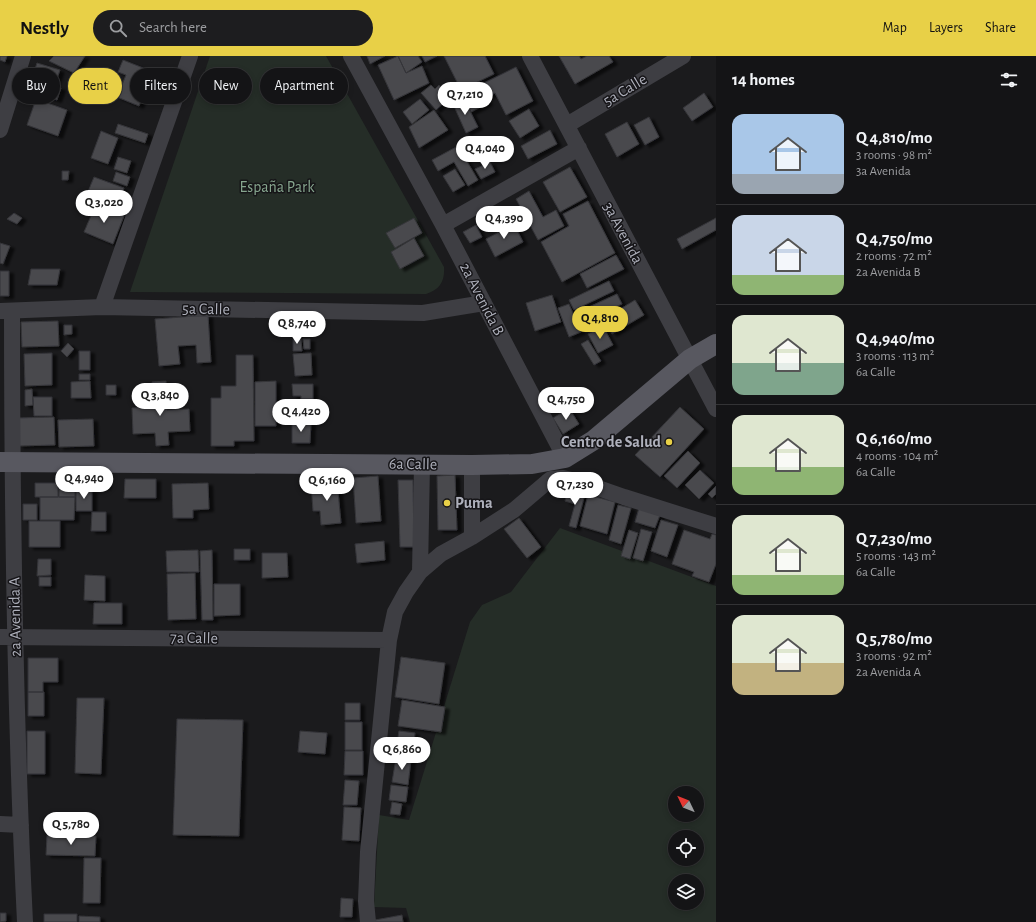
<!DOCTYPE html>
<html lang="en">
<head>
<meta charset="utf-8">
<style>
	body { margin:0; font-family:"Alegreya Sans",sans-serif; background:#1d1d1f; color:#f1f3f6; height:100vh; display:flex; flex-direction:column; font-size:15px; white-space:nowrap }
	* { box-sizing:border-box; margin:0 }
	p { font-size:13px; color:#9d9ea1 }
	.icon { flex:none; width:22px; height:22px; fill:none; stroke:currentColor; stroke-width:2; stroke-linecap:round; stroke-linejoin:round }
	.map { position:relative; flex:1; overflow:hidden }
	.side { display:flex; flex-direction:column; background:#141416; width:320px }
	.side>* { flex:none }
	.top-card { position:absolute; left:12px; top:12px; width:380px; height:36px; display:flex; gap:8px }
	.needle { width:26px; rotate:313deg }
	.tools { position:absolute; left:668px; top:730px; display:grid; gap:8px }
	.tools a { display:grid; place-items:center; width:36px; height:36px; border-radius:50%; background:#141416; box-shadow:0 2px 6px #0003,0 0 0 1px #333335; font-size:20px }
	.price { position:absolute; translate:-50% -34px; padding:0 9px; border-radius:14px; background:#fff; color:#222; font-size:13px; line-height:26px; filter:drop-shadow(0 1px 2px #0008) }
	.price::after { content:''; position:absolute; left:50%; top:24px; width:12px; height:9px; margin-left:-6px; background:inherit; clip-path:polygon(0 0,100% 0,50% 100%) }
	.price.current { background:#e8d047; color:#111 }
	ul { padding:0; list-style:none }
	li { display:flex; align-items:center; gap:12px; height:100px; padding:0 16px }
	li+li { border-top:1px solid #333335 }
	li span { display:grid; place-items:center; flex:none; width:112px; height:80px; border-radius:12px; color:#555 }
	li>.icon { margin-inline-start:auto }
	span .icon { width:48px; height:48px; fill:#fffc; stroke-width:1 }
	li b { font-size:17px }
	h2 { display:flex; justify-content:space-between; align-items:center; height:48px; padding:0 16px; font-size:17px }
	.tag { padding:0 14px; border-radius:18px; background:#141416; box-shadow:0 2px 6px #0003,0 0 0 1px #333335; font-size:14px; line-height:36px }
	.tag.current { background:#e8d047; color:#111 }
	header { display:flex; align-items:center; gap:24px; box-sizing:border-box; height:56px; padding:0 20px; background:#e8d047; color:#111 }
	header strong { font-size:19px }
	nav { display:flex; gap:22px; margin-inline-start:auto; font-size:14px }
	.search { width:280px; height:36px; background:#1d1d1f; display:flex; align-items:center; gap:10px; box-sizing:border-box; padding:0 14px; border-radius:22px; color:#9d9ea1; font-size:15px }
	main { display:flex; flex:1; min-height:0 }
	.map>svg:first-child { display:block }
	.green { fill:#252d27; fill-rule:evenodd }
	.building { fill:#48484d; stroke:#353539; filter:url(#shadow) }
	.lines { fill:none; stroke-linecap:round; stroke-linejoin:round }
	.minor { stroke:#3e3e43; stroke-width:16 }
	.major { stroke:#585860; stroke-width:20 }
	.poi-dot { fill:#e8d047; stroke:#161518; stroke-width:1.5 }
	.labels { text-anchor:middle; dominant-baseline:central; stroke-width:3; stroke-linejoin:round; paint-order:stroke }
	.street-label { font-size:16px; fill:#aeb0bb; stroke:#161518 }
	.park-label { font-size:16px; fill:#86a58e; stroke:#161518 }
	.poi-label { font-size:16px; font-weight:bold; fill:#aeb0bb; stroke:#161518; text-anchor:end }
</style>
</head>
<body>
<header>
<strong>Nestly</strong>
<div class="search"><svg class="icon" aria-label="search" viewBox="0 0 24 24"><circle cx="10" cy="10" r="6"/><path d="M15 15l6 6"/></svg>Search here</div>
<nav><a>Map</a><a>Layers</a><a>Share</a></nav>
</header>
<main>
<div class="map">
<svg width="716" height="866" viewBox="0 0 716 866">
	<defs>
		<filter id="shadow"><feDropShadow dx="4.5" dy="2.5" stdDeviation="1" flood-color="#0009"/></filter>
	</defs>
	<rect width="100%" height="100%" fill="#1b1b1d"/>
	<path class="green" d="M210,0H326L444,211C445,225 440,234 426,238L130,236Z
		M560,472L716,530V866H410L406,852L374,851L379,759L409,764L470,566L482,549L511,536ZM675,737H697V759H675ZM675,781H697V803H675ZM675,825H697V847H675Z"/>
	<path class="building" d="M0,0H7L5,6L0,4Z
		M54,0H85L74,17L49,5Z
		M367,0H385L370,8Z
		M398,0L406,17L422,10L429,27L394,44L378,9Z
		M398,0H418L422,6L406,17Z
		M422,0H437L425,6Z
		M444,0H485L494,18L461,34Z
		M559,0H579L581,3L587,0H609L613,6L575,28Z
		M123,4L166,21L159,36L147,31L139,50L117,41L126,19L118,16Z
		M37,7L60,14L50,42L28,34Z
		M516,11L533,45L506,59L495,37L488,41L482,28Z
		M431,29L435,33L439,29L450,41L436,54L421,37Z
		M478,29L488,47L471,56L462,37Z
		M54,30L61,32L57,44L50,42Z
		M704,37L713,51L692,65L683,52Z
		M36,43L67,54L58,80L27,69Z
		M420,43L429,54L412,68L403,56Z
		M464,43L478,71L466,77L453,48Z
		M529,53L539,70L520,82L509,65Z
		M434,54L448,74L419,92L409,71Z
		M649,61L659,81L645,89L634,69Z
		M627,66L639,88L617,101L605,78Z
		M118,68L148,78L145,87L115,77Z
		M550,74L557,88L528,103L521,90Z
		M101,75L118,82L108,108L91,102Z
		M458,90L478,124L468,130L454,106L438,115L432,104Z
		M118,101L131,105L127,117L114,113Z
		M490,106L495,116L481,123L475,113Z
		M570,111L587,141L560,156L543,126Z
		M455,113L465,129L453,136L443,120Z
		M62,115H69L68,124H62Z
		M116,116L130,121L127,130L113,125Z
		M94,121L124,132L117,150L87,138Z
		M529,135L543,161L556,154L564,170L538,184L516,143Z
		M588,145L615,197L562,226L541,186L569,170L563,158Z
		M96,148L124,160L113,188L84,176Z
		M14,157L22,162L17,168L7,163Z
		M414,162L422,177L395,192L386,177Z
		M716,162V174L682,193L677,183Z
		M514,168L523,186L495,201L486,183Z
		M476,169L482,181L470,187L463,176Z
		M414,182L424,200L400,213L391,196Z
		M0,187L10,190L3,208L0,207Z
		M616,199L624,213L587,232L580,218Z
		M31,213H60L57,229H28Z
		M0,215H9V240H0Z
		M609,225L614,235L574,254L569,244Z
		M617,238L622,248L581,266L576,257Z
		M552,239L561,266L535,275L526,247Z
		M635,244L644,259L612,278L604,263Z
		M569,248L581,276L569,281L558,252Z
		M208,259L211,306L197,307L196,289L178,290L180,308L159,310L155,263Z
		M58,265L59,290L22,291L21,266Z
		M64,269H72V278L64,279Z
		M603,270L613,289L598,297L588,278Z
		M293,283H301L302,295H293Z
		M303,283H310V293H304Z
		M588,284L601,305L594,309L581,288Z
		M68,287L74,293L67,301L61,295Z
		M79,295H90V314H79Z
		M52,297V329L25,330L24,298Z
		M311,297L312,319L295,320L293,298Z
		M236,299H253L254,385H234V390H211V342H221V330H236Z
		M79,318H90V324H79Z
		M90,325L91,342H71V326Z
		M166,325L167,354L189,353L190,375L168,376L169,389L156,390L155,377L133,378L132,352L154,351L152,326Z
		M276,325V370H255V326Z
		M292,328H313V343H301V340H293Z
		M106,329H116V339H106Z
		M32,333L33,349L25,350V334Z
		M33,341H52V360H34Z
		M680,351L704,373L660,421L635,399Z
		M569,352L579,368L563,378L553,362Z
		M54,361L55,389L19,390L18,362Z
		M93,363L94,390L59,391L58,364Z
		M292,367H311L310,387H292Z
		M688,395L700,407L677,432L664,420Z
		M700,414L714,427L699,443L685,429Z
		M455,419L457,474H438L437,420Z
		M378,420L381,465L356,467L353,422Z
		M125,423H156V442H124Z
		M94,424H106V431L94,430Z
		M337,424L341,467L321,469L320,455H313L311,427Z
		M398,424H413L414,491H400Z
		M35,427H58V441H35Z
		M208,427L209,453L193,454V462H173L172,428Z
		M59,429H75V441H59Z
		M716,430V438L712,442L708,438Z
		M76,434H92V455H76Z
		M568,434L585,438L576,472L569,470L575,448L565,445Z
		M588,439L615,446L607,478L580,470Z
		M40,441H75L74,464H40Z
		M23,448H37V464H23Z
		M618,449L631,452L621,488L609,484Z
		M639,452L660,459L655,472L635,466Z
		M92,456H106V475H91Z
		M519,462L541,491L527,502L504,473Z
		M661,464L678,469L667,501L651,495Z
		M29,465H60V491H29Z
		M641,473L652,476L643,505L633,502Z
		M629,474L638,477L630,503L621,500Z
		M684,474L710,483L712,478L716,479V508L709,526L692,520L694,516L672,508Z
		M384,485L385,504L357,507L355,488Z
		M234,493H250V504H234Z
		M198,494L199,516H167L166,495Z
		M212,494L213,564H202L200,495Z
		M262,497H287L288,521L262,522Z
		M38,503H51V519L37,520Z
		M195,517L196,563L168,564L167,518Z
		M85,519L105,520V545L84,544Z
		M39,521H51V530H39Z
		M214,528H240V559L214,560Z
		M94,547H122V568H93Z
		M401,601L445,607L439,648L395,641Z
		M28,602H58V626H43V636H28Z
		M28,636H44V660H28Z
		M77,642H104L101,718L75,717Z
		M402,644L445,651L441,676L398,670Z
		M345,647H360V664H345Z
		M177,663L243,664L239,780L173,779Z
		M345,666H362V694H345Z
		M27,675H45V718H27Z
		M300,675L327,677L325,698L298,696Z
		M399,675L415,677L413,695L396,693Z
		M345,695H363V719H344Z
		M396,702L411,704L408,729L392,726Z
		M345,724L359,725L357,749H343Z
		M391,729L408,731L406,746L389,744Z
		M392,746L402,748L400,759L390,758Z
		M344,751L361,752L359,785L342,784Z
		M47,779L96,780L95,800L46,799Z
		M84,802H101L100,847H83Z
		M341,842L353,843L352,861H340Z
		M0,857H6V865L0,866Z
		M44,858H77V866H44Z
		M402,859L403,866H375V864Z
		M79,860L100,861V866H79Z"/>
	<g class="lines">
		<path class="minor" d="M351,0L443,169L565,402
			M530,0L716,353
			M567,69L683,0
			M0,74L23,0
			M443,169L579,92
			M102,251L190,0
			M0,255L102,251L423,257L484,247
			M12,256C12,459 15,663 25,866
			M472,481V409
			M420,516L422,408
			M0,581L389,584
			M0,768L21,769
			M368,866L366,845L368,796L389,584L395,556L406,536L420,516L441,498L472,481L514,454L547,426L551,423L563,422L584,427L624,441L716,470"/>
		<path class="major" d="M0,406L472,409L532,408L565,402L594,384L690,303L716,288"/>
	</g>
	<g class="poi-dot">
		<circle cx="669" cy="386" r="4"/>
		<circle cx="447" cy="447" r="4"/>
	</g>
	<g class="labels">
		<g class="street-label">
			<text transform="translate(625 34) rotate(-31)">5a Calle</text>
			<text transform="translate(623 177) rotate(62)">3a Avenida</text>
			<text transform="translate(482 243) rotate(63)">2a Avenida B</text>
			<text transform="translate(206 253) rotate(1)">5a Calle</text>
			<text transform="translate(413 408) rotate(1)">6a Calle</text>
			<text transform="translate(15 561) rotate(-91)">2a Avenida A</text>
			<text transform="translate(194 582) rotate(1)">7a Calle</text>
		</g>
		<g class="park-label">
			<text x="277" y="131">España Park</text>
		</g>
		<g class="poi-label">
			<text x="661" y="386">Centro de Salud</text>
			<text x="455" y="447" text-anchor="start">Puma</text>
		</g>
	</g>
</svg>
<div class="tools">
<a><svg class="needle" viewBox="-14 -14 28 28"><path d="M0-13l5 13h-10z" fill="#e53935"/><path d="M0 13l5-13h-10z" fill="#9d9ea1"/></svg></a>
<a><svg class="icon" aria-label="locate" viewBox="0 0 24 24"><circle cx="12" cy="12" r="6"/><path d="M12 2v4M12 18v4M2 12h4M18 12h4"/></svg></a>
<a><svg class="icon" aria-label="layers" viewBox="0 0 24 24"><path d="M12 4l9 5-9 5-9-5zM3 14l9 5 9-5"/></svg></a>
</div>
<b class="price" style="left:465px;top:60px">Q 7,210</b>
<b class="price" style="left:485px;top:114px">Q 4,040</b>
<b class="price" style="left:104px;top:168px">Q 3,020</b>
<b class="price" style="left:504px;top:184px">Q 4,390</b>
<b class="price current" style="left:600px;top:284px">Q 4,810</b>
<b class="price" style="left:297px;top:289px">Q 8,740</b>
<b class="price" style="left:160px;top:361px">Q 3,840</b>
<b class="price" style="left:566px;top:365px">Q 4,750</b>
<b class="price" style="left:301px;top:377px">Q 4,420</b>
<b class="price" style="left:84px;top:444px">Q 4,940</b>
<b class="price" style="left:327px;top:446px">Q 6,160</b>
<b class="price" style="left:575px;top:450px">Q 7,230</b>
<b class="price" style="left:402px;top:715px">Q 6,860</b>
<b class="price" style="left:71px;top:790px">Q 5,780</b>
<div class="top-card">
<a class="tag">Buy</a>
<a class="tag current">Rent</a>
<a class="tag">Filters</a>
<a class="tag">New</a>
<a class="tag">Apartment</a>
</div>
</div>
<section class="side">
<h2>14 homes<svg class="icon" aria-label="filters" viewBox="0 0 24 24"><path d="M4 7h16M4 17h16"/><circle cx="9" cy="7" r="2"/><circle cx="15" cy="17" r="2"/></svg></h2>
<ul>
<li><span style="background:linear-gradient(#a9c7e8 75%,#9aa5b1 0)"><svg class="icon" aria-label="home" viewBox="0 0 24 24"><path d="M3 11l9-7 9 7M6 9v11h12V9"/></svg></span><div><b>Q 4,810/mo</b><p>3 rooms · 98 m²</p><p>3a Avenida</p></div></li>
<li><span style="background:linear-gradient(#c9d6e8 75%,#8fb573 0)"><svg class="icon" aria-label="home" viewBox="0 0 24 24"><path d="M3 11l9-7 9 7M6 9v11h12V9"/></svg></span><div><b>Q 4,750/mo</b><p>2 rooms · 72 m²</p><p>2a Avenida B</p></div></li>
<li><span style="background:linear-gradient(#dfe7d0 60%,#7fa58c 0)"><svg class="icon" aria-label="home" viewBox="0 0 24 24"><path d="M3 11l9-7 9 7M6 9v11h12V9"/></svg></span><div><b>Q 4,940/mo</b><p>3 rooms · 113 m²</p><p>6a Calle</p></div></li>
<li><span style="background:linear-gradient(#dfe7d0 65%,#8fb573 0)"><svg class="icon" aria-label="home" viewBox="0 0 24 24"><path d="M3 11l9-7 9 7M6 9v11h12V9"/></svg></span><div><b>Q 6,160/mo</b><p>4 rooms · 104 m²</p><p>6a Calle</p></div></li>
<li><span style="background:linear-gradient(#dfe7d0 75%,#8fb573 0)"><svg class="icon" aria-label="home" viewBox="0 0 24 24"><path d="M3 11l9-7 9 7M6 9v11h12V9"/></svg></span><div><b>Q 7,230/mo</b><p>5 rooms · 143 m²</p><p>6a Calle</p></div></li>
<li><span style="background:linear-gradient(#dfe7d0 60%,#c2b280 0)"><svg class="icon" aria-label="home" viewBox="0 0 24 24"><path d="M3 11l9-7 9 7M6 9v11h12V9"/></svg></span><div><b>Q 5,780/mo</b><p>3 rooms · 92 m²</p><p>2a Avenida A</p></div></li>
</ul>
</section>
</main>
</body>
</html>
